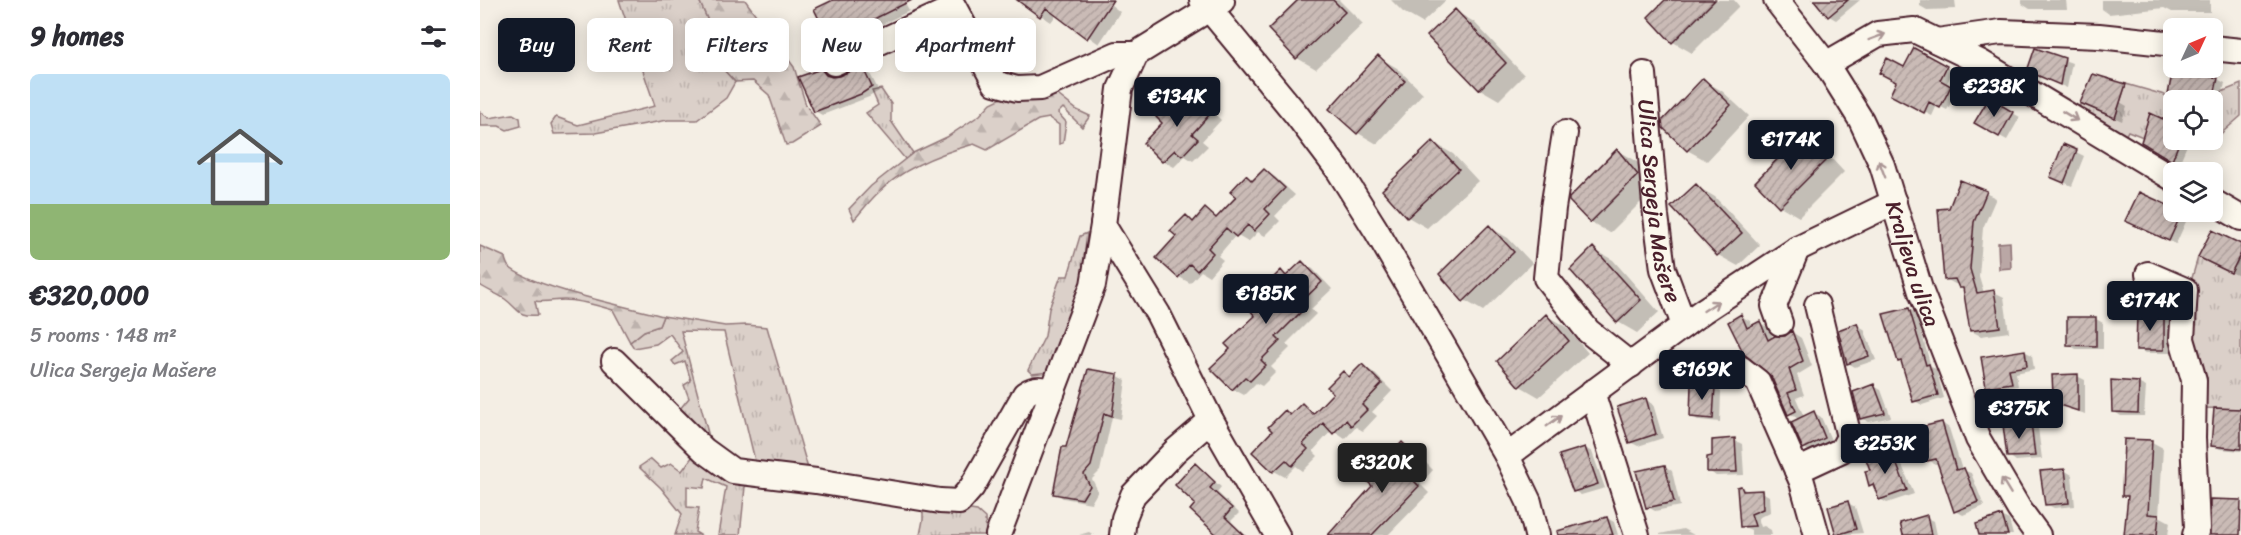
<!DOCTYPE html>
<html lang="en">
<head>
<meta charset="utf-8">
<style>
	body { margin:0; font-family:Sriracha,sans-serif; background:#f2f2f3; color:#2b2b33; height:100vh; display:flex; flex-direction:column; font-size:22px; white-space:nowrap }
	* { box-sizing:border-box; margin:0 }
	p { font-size:20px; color:#7c7c81 }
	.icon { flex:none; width:33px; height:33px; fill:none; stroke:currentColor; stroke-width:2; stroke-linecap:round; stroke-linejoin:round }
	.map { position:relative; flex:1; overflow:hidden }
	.details { display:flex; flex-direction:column; background:#fff; width:480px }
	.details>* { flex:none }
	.banner { position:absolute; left:18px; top:18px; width:570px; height:54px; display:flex; gap:12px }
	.needle { width:39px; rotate:46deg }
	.buttons { position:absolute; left:1683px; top:18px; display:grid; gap:12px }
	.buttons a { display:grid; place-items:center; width:60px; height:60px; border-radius:9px; background:#fff; box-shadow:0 3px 15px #0003; font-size:30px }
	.price { position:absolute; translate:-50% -51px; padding:0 14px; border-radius:6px; background:#111827; color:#fff; font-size:20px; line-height:39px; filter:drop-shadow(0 2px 3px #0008) }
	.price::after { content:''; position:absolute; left:50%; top:36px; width:18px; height:14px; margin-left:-9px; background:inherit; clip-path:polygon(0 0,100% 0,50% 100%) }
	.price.selected { background:#222; color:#fff }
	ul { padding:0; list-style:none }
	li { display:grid; align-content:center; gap:12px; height:318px; padding:0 30px }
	li span { display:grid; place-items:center; height:186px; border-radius:9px; color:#555 }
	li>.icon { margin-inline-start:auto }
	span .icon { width:108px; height:108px; fill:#fffc; stroke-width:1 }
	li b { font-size:26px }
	h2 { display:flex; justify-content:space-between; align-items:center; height:72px; padding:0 30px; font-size:26px }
	.pill { padding:0 21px; border-radius:9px; background:#fff; box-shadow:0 3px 15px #0003; font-size:21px; line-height:54px }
	.pill.selected { background:#111827; color:#fff }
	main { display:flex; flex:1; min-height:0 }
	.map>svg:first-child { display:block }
	.grass { fill:url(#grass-tufts); stroke:#92787a; stroke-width:1.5 }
	.forest { fill:url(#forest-firs); stroke:#92787a; stroke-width:1.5 }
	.water { fill:#baa7a5; stroke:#8d7174; stroke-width:1.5 }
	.shadow { fill:#0003 }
	.building { fill:url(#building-hatch); stroke:#4a1f2b; stroke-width:1.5 }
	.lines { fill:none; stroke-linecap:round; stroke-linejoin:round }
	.minor-casing { stroke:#4a1f2b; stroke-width:28 }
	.minor { stroke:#fbf7ec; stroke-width:24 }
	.oneway { stroke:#ab9695 }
	.labels { text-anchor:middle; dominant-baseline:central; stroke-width:5; stroke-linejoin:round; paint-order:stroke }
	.street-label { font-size:22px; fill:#4a1f2b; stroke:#fbf7ec }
</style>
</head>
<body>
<main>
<section class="details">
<h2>9 homes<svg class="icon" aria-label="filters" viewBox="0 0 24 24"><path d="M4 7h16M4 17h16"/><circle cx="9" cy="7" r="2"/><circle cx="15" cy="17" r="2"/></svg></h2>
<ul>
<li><span style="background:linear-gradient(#bfe0f5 70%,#8fb573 0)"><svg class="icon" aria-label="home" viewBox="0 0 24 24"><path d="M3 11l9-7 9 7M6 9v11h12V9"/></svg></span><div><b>€320,000</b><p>5 rooms · 148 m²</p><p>Ulica Sergeja Mašere</p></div></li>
</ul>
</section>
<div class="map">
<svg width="1761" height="535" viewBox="0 0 1761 535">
	<defs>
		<pattern id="grass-tufts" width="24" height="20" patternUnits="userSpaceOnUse" patternTransform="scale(1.5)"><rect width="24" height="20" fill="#dbd0c9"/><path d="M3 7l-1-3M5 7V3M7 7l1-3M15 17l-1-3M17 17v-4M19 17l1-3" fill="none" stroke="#bdb2ad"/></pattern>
		<pattern id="forest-firs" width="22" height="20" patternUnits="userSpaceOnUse" patternTransform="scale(1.5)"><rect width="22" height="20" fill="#dbd0c9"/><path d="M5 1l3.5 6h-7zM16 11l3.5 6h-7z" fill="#bdb2ad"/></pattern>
		<pattern id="building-hatch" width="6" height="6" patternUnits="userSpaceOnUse" patternTransform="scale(1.5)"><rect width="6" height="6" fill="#cabbb6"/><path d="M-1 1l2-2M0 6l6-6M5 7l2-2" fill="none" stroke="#afa09d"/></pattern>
	</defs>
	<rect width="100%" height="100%" fill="#f4eee4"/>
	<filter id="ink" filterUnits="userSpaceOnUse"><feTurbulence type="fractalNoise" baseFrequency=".0167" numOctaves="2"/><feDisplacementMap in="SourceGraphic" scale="12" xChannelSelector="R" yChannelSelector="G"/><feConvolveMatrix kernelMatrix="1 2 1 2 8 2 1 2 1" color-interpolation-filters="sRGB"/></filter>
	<g filter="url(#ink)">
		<path class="grass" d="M139,0H219L229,23L249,43L250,61L226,59L244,70L255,82L246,98L217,120H188L115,133L74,134L71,124L76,117L98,125L175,106Z
			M1646,84L1702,100H1694L1693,124L1670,114L1663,137L1648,131L1641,144L1599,118L1600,103L1635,118Z
			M1761,84V116L1736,138L1733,137L1734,95Z
			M401,89L411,104V121L433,153L426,160L386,113L398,105L392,91Z
			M0,112L9,118L33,114L40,118L41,126L27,130L19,126H0Z
			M607,233L599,301L569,372L552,374L548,370L565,336L569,309L581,276H588L600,236Z
			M1761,253V409L1722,408L1709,339L1710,285L1718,257L1751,273Z
			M183,316L245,326L267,325L287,327L329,472L277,469L244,332L201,331L233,452L199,410L209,398L204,385L211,381L205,361L195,365L192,361L203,352L190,334L176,344L154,348L150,342L164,331L179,326Z
			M218,449L266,477L260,535H238L246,487L226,478L224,488L207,486V507L219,508L215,532L220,535H195L202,514L181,488L159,467L171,459L181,468L191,463L202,471Z
			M443,503L497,511L505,518L506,535H440L443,520Z"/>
		<path class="forest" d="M219,0H265L314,67L326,105L341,126L312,144L306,145L289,95L273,81L255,82L244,70L226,59L227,53L250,60L249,42L229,23Z
			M574,92L597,110L610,116L602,127L583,108L578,113L586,122L583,143L579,144V125L569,118L558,120L507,150L494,144C461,153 424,167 399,192C390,200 382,211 374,220L369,209L391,186L433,153L467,137L500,115L511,103L528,95Z
			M0,246L25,257C25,259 27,264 28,266C47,286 152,308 183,316L179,326L164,331L150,342L133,310C118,306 101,300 84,300C74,300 65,303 55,301L58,315C37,317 40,310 25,299C18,294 8,291 0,285Z"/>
		<path class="water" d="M1530,242L1531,268L1519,269L1518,243Z"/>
		<path class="shadow" d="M356,0H423L429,11L386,32L389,38L363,52L354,47Z
			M539,0H625L640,12L619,44L577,14L571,22Z
			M820,0H859L883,24L836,69L817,58Z
			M911,0H966L942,23L923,12Z
			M1187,0H1254L1259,6L1212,53L1193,42Z
			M1336,0H1380L1356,20L1349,16Z
			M1440,0H1475L1476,9L1447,10L1440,6Z
			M1542,0H1586L1587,9H1550L1542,4Z
			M1622,0H1730V12H1692L1684,8L1629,14L1622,9Z
			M975,11L994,22L1044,75L1019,100L1000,89Z
			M1434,50L1473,71L1466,85L1478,91L1467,110L1457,105L1452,116L1412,95Z
			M1556,50L1592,63L1587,88L1548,71Z
			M898,57L917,68L943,93L897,144L878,133L851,109Z
			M382,67L389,72L399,91L389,97L342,115L335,111L341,70L352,79L360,78Z
			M1737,79L1745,83L1738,111L1732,110V100H1697Z
			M1223,80L1242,91L1269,116L1227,161L1207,150Z
			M711,95L722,102L741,120L722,141L728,146L713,161L705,156L694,167L683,161L665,143L684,123L692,103L700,107Z
			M1509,100L1540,117L1527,140L1496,123Z
			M1640,102L1647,106L1642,121L1610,106Z
			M1322,136L1341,147L1364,172L1319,217L1300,206Z
			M1694,140H1709L1699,164L1663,142Z
			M954,143L973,154L998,181L947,228L928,217L904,190Z
			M1584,146L1604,156L1592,186L1579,180Z
			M1138,151L1157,162L1177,186L1130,233L1111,222Z
			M785,171L795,177L815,195L795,216L800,221L785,236L778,232L768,242L756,235L738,256L743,260L729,276L721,271L710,283L699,277L698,236L706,217L715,222L726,210L738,218L758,197L766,177L774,182Z
			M1481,182L1516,198L1503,228L1499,276L1504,293L1514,292L1524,297L1529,332L1501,336L1491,331L1485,290L1479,284H1475L1466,279L1470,209Z
			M1216,186L1235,197L1280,245L1258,266L1238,255L1193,207Z
			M1694,212H1699L1708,217L1696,244L1655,225Z
			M1009,227L1028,238L1052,263L1003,311L984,300Z
			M1761,246V272L1759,276L1727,261Z
			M1113,249L1133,260L1179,312L1157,333L1138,322Z
			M822,263L833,269L852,289L831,309L836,314L806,344L810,348L791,367L796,372L782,386L776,383L764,395L753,389L752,349L777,316L793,290L801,272L808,276Z
			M1429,309L1436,313L1451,367L1456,369L1464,398L1442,405L1435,401L1423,363L1420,361Z
			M1684,314L1691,319V353H1665L1658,349Z
			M1067,316L1086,327L1108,353L1059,397L1040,386L1019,361Z
			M1261,316L1270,321L1273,327L1280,323L1289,328L1293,338H1306L1312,332L1321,338L1332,366L1317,375L1324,395L1316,398L1324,417L1334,413L1341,417L1352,442L1332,453L1324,448L1313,423L1320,420L1309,413L1292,375L1265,354Z
			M1616,319L1623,323V349H1596L1588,344Z
			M1377,325L1384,329L1396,360L1375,367L1368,363Z
			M1544,351L1552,355L1554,369L1536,373L1538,386L1515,390L1507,386Z
			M882,366L893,372L912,391L892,412L897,416L883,431L876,427L865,439L852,430L833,451L838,456L823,471L816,466L805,477L794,471L775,452L795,431L805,412L812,415L822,405L835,413L855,393L863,372L871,377Z
			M638,376L646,380L641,419L632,417L620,471L612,479L618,491L611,503L583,498L575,493L587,449Z
			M1597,376L1605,380V414L1577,404Z
			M1658,383L1666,387L1664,416H1641L1633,411Z
			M1394,386L1401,390L1411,417L1389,422L1381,418Z
			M1234,388L1241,392L1240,422L1218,420L1211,416Z
			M1166,400L1173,404L1183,438L1158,446L1150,442Z
			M1761,411V451L1740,449L1733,445Z
			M1462,423L1469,428L1482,470L1491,473L1504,506L1483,515L1476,511L1460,463L1455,464L1448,460Z
			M1551,424L1558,428L1562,459L1536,461L1529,456Z
			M1254,440L1262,444L1264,475L1236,476L1229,471L1234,458Z
			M1672,442L1683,448L1679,516L1690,522L1688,535H1646L1649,498L1643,495Z
			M923,444L934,451L953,470L940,484L949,493L908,535H850L894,486L910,458Z
			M1105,448L1112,452L1125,488L1101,495L1094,491Z
			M1411,452L1418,456L1434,494L1407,503L1400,499L1396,488L1391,484L1392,472Z
			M715,465L741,487L737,492L759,513L751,521L765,535H739L717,504Z
			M1185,466L1192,471L1200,506L1175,511L1168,507Z
			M1584,470L1592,475L1595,506L1574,508L1566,504Z
			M1261,487L1268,492H1282L1289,496L1290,512L1278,518L1281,527L1284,526L1291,530L1292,535H1271V530L1261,526Z
			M1368,503L1375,507L1383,533L1357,535L1350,508Z
			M1521,516L1529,520L1533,535H1501Z
			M1446,517L1454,521L1457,535H1424Z
			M1127,518L1134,522L1138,535H1097Z
			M1203,529L1214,535H1180V534Z
			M609,532L614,535H599Z"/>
		<path class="building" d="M353,0H432L378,27L381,33L353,48L334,9Z
			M537,0H633L607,39L566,8L560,17Z
			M818,0H853L865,12L816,59L788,29Z
			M1185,0H1235L1192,43L1168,17Z
			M1334,0H1368L1348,17Z
			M975,9L1026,63L999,90L947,36Z
			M1434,48L1467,66L1460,80L1471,86L1460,108L1449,102L1444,113L1410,95L1416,82L1399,73L1407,58L1424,67Z
			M1555,48L1585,58L1580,85L1547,71Z
			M898,55L925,81L877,134L849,109Z
			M382,66L392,87L381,94L334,112L318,77L341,69L346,75L352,77L359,76Z
			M1693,68L1738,78L1733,100H1687Z
			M1613,74L1646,84L1635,118L1600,103Z
			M1223,78L1251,105L1207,151L1183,128L1182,121Z
			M711,93L731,113L712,134L718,139L702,156L695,150L682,162L663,143L682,123L676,117L691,101L698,107Z
			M1509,98L1533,112L1519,137L1494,123Z
			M1670,113L1694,124V140H1700L1692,161L1661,142Z
			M1322,134L1346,160L1299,207L1275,182Z
			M953,141L979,169L927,218L902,190Z
			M1583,144L1597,150L1584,183L1570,177Z
			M1137,149L1158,175L1110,223L1089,201V198Z
			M784,169L805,188L785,209L790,214L774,231L768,225L756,237L746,228L728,248L733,253L717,271L710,264L698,278L676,258L696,236L690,231L706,215L713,222L725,208L736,218L756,197L750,192L766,175L772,181Z
			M1480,180L1507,191L1494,222L1490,269L1497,293L1514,290L1520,327L1490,331L1483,288H1479L1475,279L1464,280L1458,209L1469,208Z
			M1216,184L1262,233L1237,256L1191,207Z
			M1659,192L1694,208V212H1702L1689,241L1645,221Z
			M1009,225L1034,252L983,302L959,274Z
			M1732,230L1761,244V253L1751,273L1718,257Z
			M1113,247L1161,300L1137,323L1090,270Z
			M822,261L842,282L821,302L826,307L796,337L800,341L781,360L786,365L770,381L765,377L752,390L730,368L750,349L745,344L775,316L770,310L791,290L786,285L801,270L806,276Z
			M1429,308L1446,365L1449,364L1458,395L1433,402L1421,361L1418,362L1403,314Z
			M1657,313H1684V350H1656Z
			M1066,314L1089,341L1039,387L1017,361Z
			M1261,314L1267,328L1280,321L1288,340L1295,336H1305L1312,331L1323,361L1309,369L1316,390L1308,393L1316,411L1308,415L1291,376L1264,354L1248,322Z
			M1587,317H1616V346L1587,345Z
			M1377,323L1389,356L1367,364L1358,330Z
			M1545,350L1547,366L1529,369L1532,383L1506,387L1501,357Z
			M882,364L902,384L882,405L887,410L871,426L866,420L853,434L843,423L823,444L828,449L812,466L806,460L793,472L772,452L792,431L788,427L805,410L810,415L822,403L833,414L853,393L847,387L863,371L869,377Z
			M608,369L638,374L632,416L624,413L611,466L604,474L610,486L602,499L573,494L582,447H586Z
			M1598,374V411L1576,404L1578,396L1573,394L1572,375Z
			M1631,380L1659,382L1658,413L1632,412Z
			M1211,384L1235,386L1233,419L1210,417Z
			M1394,384L1405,413L1380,419L1373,392Z
			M1166,398L1176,434L1149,443L1137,407Z
			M1734,408L1761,409V449L1731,446Z
			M1334,411L1345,438L1323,449L1311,422Z
			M1462,422L1476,470L1484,468L1498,502L1474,512L1456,459L1447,461L1437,428Z
			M1551,422L1555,456L1527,457L1523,425Z
			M1255,438L1257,472H1227V457L1232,456V440Z
			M1644,439L1672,440L1668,514L1679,515L1677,535H1644L1648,496H1642Z
			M922,442L943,463L930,477L939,486L892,535H848L892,486L884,478L907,454L909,456Z
			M1105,447L1118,484L1093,492L1079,455Z
			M1411,450L1427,490L1399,500L1393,484L1389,486L1385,471L1390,470L1386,459Z
			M715,463L735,482L730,488L752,508L745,517L764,535H737L710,510L715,504L695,485Z
			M1185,465L1194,502L1166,508L1156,471Z
			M1585,469L1589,503L1565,505L1560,471Z
			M1261,486L1263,491L1282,490L1283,509L1271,514L1275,526L1260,527L1257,487Z
			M1730,499L1761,500L1760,535H1730Z
			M1368,501L1376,529L1356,535L1348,507Z
			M1447,515L1451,535H1423L1420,523Z
			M1522,515L1528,535H1499L1496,524Z
			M1127,517L1133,535H1078L1077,531Z"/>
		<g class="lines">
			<defs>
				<g id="minor">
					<path d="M470,0L515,83L537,89L560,88L637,54H656"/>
					<path d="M722,0L816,114L859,171L896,230L1027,456L1049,502L1057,535"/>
					<path id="s1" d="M1296,0L1346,64L1381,120L1402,165L1441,292L1498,439L1539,509L1558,535"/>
					<path d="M1457,41L1521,32L1619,36L1694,44"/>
					<path d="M1732,48L1761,51"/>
					<path d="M354,63L474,8"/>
					<path d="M1346,64L1398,34L1434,30L1500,62L1694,179"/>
					<path id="s2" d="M1164,74L1176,216L1183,269L1204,325"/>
					<path d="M1085,133L1073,208L1066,278L1108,331L1151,365"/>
					<path d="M1732,201L1761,218"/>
					<path d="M623,225L678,314L731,420L797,535"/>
					<path d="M1668,274L1705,290L1702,339L1714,380L1713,438L1717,528L1715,535"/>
					<path d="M1300,323L1294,306L1317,249"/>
					<path d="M134,361L224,450L253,471L336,481L460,501L479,502L492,487L545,394C555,387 562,387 572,394"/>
					<path d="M1260,368L1278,382L1322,482L1337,535"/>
					<path d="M1112,392L1157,535"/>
					<path d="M1027,456L1223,311L1317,249L1414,202"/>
					<path d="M1317,471L1362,450L1369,437L1337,305"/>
					<path d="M518,535L613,285L623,225L640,89L656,54L742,1"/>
					<path d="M642,535L644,518L653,495L695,451L731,420"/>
				</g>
			</defs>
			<use href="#minor" class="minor-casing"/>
			<use href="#minor" class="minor"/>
		</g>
		<defs><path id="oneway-shaft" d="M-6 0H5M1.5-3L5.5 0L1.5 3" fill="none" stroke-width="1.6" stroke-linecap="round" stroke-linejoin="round" transform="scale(1.5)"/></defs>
		<g class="oneway">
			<use href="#oneway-shaft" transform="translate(1397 37) rotate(-20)"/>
			<use href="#oneway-shaft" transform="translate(1590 116) rotate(31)"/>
			<use href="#oneway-shaft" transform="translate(1402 169) rotate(-111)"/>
			<use href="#oneway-shaft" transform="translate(1231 306) rotate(-33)"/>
			<use href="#oneway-shaft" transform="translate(1074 421) rotate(-36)"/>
			<use href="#oneway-shaft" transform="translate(1526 486) rotate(-121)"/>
		</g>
	</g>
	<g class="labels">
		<g class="street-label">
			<text stroke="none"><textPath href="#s2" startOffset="128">Ulica Sergeja Mašere</textPath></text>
			<text stroke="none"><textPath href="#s1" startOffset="300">Kraljeva ulica</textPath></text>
		</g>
	</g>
</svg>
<div class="buttons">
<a><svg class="needle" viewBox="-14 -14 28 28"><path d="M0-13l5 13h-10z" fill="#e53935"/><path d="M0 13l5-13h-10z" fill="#7c7c81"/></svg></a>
<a><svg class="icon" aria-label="locate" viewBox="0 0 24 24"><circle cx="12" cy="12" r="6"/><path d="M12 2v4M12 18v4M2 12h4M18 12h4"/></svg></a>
<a><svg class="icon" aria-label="layers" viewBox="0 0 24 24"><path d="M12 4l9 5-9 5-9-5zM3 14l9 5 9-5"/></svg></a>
</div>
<b class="price" style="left:1514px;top:118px">€238K</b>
<b class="price" style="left:697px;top:128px">€134K</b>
<b class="price" style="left:1311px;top:171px">€174K</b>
<b class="price" style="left:786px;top:325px">€185K</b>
<b class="price" style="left:1670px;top:332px">€174K</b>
<b class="price" style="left:1222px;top:401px">€169K</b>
<b class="price" style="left:1539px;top:440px">€375K</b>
<b class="price" style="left:1405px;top:475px">€253K</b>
<b class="price selected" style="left:902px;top:494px">€320K</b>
<div class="banner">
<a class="pill selected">Buy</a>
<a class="pill">Rent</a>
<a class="pill">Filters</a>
<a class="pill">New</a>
<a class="pill">Apartment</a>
</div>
</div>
</main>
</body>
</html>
